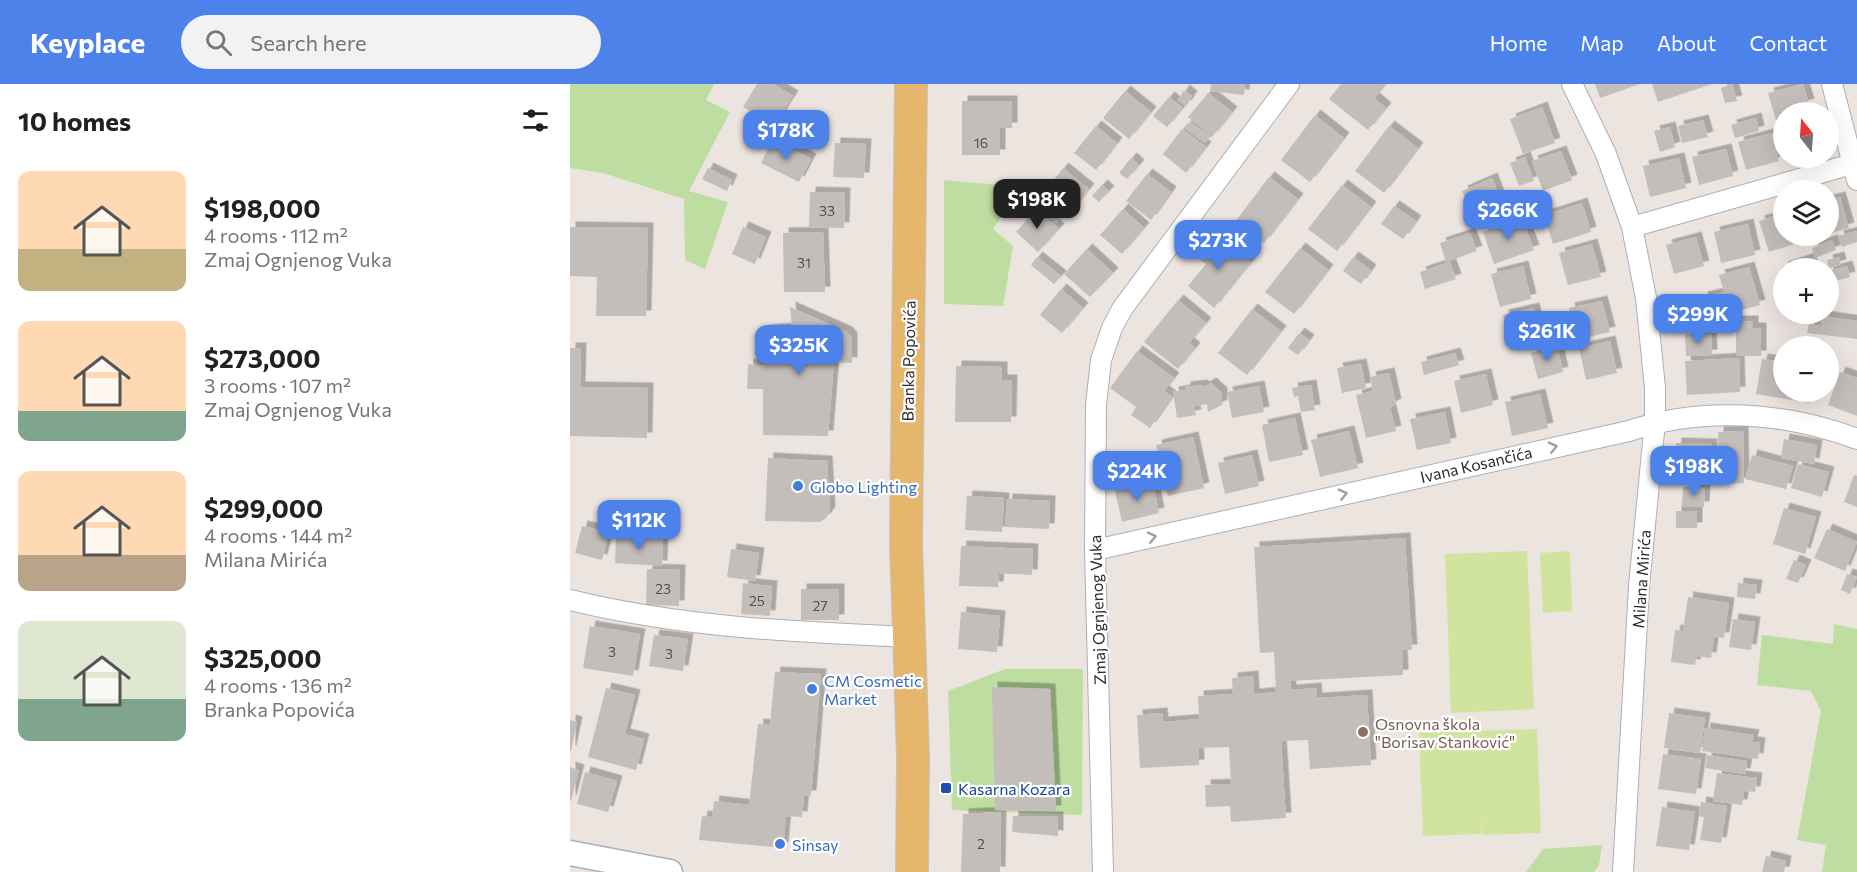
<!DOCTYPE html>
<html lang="en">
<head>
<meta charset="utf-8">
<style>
	body { margin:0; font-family:Commissioner,sans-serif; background:#f2f2f2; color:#202124; height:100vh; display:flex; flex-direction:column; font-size:22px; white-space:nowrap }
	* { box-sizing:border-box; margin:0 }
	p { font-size:20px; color:#757577 }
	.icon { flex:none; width:33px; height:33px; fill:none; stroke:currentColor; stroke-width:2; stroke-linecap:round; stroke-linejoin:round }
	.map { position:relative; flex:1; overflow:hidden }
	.side { display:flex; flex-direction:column; background:#fff; width:570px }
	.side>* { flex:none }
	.needle { width:39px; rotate:343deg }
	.controls { position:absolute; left:1203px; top:18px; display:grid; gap:12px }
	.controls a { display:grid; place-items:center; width:66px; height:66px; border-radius:50%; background:#fff; box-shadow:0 6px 24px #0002; font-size:30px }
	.price { position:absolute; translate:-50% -51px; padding:0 14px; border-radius:12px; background:#4d82ea; color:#fff; font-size:20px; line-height:39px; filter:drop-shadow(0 2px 3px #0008) }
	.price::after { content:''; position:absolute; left:50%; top:36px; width:18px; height:14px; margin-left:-9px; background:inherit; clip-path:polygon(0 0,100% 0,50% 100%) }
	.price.active { background:#222; color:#fff }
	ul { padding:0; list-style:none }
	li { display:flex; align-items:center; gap:18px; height:150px; padding:0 18px }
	li span { display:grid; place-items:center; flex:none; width:168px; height:120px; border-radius:12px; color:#555 }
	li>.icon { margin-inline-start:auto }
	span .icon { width:72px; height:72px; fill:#fffc; stroke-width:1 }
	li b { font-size:26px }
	h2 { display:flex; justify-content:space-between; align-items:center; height:72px; padding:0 18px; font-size:26px }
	header { display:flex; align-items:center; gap:36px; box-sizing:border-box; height:84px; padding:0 30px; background:#4d82ea; color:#fff }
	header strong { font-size:28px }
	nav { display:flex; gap:33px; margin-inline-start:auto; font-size:21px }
	.search { width:420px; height:54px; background:#f2f2f2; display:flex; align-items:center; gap:15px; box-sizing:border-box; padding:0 21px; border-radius:33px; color:#757577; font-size:22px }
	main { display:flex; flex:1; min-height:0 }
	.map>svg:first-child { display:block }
	.green { fill:#bedda0 }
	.pitch { fill:#d0e49d }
	.building { fill:#c4bebb; filter:url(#shadow) }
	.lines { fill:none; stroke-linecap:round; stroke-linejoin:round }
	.minor-casing { stroke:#abafb6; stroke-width:22 }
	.tertiary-casing { stroke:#abafb6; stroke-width:27 }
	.primary-casing { stroke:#c4c4c4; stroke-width:34 }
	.minor { stroke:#fff; stroke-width:20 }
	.tertiary { stroke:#fff; stroke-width:24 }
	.primary { stroke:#e5b66b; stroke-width:32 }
	.oneway { stroke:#a0a0a0 }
	.shop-dot { fill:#3f7fe0; stroke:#fff; stroke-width:2 }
	.education-dot { fill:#8d6e63; stroke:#fff; stroke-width:2 }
	.transit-dot { fill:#1a4fb4; stroke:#fff; stroke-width:2 }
	.labels { text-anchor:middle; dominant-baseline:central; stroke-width:4.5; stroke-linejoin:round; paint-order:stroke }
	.number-label { font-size:14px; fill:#51504f }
	.street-label { font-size:16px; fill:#2b2b2b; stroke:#fff }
	.shop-label { font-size:16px; fill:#366cbe; stroke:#fff; text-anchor:start }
	.education-label { font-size:16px; fill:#785e54; stroke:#fff; text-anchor:start }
	.transit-label { font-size:16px; fill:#164399; stroke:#fff; text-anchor:start }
</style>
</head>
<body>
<header>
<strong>Keyplace</strong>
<div class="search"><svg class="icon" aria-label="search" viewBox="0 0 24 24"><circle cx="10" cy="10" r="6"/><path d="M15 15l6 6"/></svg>Search here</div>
<nav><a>Home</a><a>Map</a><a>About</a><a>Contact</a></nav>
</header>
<main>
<section class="side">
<h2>10 homes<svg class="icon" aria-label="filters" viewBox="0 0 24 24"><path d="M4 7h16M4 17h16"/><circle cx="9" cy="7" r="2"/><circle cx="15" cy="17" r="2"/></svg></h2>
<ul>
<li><span style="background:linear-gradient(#ffd9b3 65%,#c2b280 0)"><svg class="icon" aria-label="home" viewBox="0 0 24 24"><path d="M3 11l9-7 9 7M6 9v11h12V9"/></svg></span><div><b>$198,000</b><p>4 rooms · 112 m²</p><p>Zmaj Ognjenog Vuka</p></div></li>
<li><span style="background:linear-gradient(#ffd9b3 75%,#7fa58c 0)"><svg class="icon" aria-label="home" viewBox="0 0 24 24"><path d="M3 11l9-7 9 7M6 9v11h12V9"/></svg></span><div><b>$273,000</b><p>3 rooms · 107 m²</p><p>Zmaj Ognjenog Vuka</p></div></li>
<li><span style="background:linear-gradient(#ffd9b3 70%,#b9a48a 0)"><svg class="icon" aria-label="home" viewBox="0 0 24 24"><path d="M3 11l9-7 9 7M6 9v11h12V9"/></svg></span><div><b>$299,000</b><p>4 rooms · 144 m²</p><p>Milana Mirića</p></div></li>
<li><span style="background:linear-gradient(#dfe7d0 65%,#7fa58c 0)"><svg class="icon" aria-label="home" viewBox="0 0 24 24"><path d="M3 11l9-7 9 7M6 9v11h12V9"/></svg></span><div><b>$325,000</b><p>4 rooms · 136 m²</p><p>Branka Popovića</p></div></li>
</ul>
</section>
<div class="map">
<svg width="1287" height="788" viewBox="0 0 1287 788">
	<defs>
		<filter id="shadow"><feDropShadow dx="5.5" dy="-5.5" stdDeviation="0" flood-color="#0004"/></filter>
	</defs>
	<rect width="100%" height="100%" fill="#ece4df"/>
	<path class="green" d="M0,0H144L136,16L160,28L119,107L158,118L135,185L115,176L114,115L33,89L0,84Z
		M374,96L452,103L423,145L443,162L433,222L374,220Z
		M1264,540L1287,545V788H1252L1256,761L1227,756L1251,627L1241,607L1187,601L1192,551L1263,560Z
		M435,585H513L512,731L382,726L378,607Z
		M1032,761L1029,781L1024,788H956L973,765Z"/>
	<path class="pitch" d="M957,467L964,625L881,629L875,470Z
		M1000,467L1002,527L973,529L970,469Z
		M967,645L971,749L912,751L911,728V750L853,752L849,649Z"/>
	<path class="building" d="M187,0H203L223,12L204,42L173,23Z
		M641,0H675L674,11L640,7Z
		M771,0H816L804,14L816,24L798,46L759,15Z
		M1025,0H1070L1030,14Z
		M1082,0H1142L1088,18Z
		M1162,0L1167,17L1155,19L1151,4Z
		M1233,0L1239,20L1225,24L1226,28H1214V42L1208,43L1198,9Z
		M614,6L622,12L616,22L608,16Z
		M555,7L581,28L559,55L533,34Z
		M638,9L662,28L642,53L618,33Z
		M599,13L613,24L597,43L583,32Z
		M392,17H442V44H430V71H392Z
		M972,23L985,59L953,70L940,35Z
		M745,31L774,54L740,98L711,76Z
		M1186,34L1189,47L1165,54L1161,41Z
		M1133,36L1138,53L1112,59L1108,42Z
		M620,38L640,53L635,59L614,44Z
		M526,42L547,59L526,86L504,69Z
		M819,42L848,64L814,109L785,87Z
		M1100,43L1105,63L1090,68L1084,47Z
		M612,45L636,63L616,89L593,70Z
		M1202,49L1209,77L1176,86L1168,58Z
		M203,55L241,75L229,98L191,79Z
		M265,59L296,60L294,94L263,93Z
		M1156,65L1163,92L1129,101L1122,73Z
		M991,67L1002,96L973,107L962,77Z
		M955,73L964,97L949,102L940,79Z
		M561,74L569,81L557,95L549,89Z
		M1109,74L1116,104L1080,113L1073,82Z
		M138,84L162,96L157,107L132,95Z
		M493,84L519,105L498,131L473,110Z
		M577,90L601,108L581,136L556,117Z
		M699,93L728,115L694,159L665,138Z
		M922,94L934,125L905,137L892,107Z
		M532,101L539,107L529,118L522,112Z
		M772,101L801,123L767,167L738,145Z
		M240,108L275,109L274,144L239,143Z
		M1270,113L1279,144L1258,150V116Z
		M479,119L493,130L486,139L472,127Z
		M1012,119L1021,148L983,160L974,131Z
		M824,122L846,137L833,155L811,140Z
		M466,125L489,145L468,168L446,148Z
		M553,125L574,144L552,170L530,151Z
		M1214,129V152H1229L1231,158L1199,168L1189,137Z
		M952,134L964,166L924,180L913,148Z
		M1178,140L1185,171L1151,179L1144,148Z
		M0,143L78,144L76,232H26L27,193L0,192Z
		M173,143L196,153L185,180L162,170Z
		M1287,147V158L1272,163L1268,152Z
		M253,148L255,208H214L213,149Z
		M900,149L907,167L876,178L870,159Z
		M647,151L681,178L644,224L618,202L636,180L628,174Z
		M1126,153L1134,182L1104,190L1096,161Z
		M1262,156L1266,166L1245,174L1242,164Z
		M1022,160L1031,193L998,201L989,169Z
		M730,164L758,186L724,230L695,208Z
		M517,165L543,189L520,213L494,190Z
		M467,173L491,192L484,200L461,181Z
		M783,173L801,186L791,200L773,187Z
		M1269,173L1271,181L1259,184L1257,176Z
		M1240,174L1243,184H1213L1212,183Z
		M880,178L886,195L855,205L850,188Z
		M953,182L961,215L930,223L921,190Z
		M1277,182L1280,193L1258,199V187Z
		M1179,183L1190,221L1138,235L1132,213L1154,208L1149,191Z
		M491,205L513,224L492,249L470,231Z
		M608,216L636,239L619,259L625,264L608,285L574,258Z
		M1032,217L1040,248L1006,256L999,224Z
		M220,223L277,248L282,254V279L264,278L258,352L193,351V305H177L178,280L194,282V246L222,244Z
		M964,224L972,259L941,266L933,231Z
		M682,225L711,247L677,291L648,269Z
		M1252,232L1287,237V255L1237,249L1239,240L1251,242Z
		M1118,234V245L1100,246V235Z
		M1166,237H1183V244H1191V272H1166Z
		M729,249L739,256L728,271L718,264Z
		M1115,250H1141L1142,271L1116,272Z
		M1040,257L1047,289L1016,296L1009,264Z
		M987,262L993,288L968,295L961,269Z
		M0,264H11L10,303L78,304L77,354L0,352Z
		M567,267L604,294L594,307L602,313L580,344L561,331L566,323L540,304Z
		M885,269L889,281L854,291L851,278Z
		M1169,274L1170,308L1117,311L1115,277Z
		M1192,275L1214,278V308H1241L1239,319L1186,310Z
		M791,280L796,304L772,309L767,284Z
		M386,282L432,283V296H442L441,338H385Z
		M1270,288L1287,294V332L1258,321Z
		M819,289L826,320L820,323L826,347L796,354L786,311L803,307L800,293Z
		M916,290L923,321L891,329L884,297Z
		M641,299L652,309V321L638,328L637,320L624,322L626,331L607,334L603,308L615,306V303L632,301L634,303Z
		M741,301L745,326L731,328L728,312L724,313L722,304Z
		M689,302L694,328L662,334L657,308Z
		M970,310L978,344L942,352L935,318Z
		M875,328L881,359L847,366L840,335Z
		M725,334L733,371L699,378L692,341Z
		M779,347L788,384L750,393L741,356Z
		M1173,347L1174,399L1149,400L1148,348Z
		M623,353L634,404L598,412L586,361Z
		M1214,355L1247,361L1244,380L1211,374Z
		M1106,359L1142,360L1141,398L1104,396Z
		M682,371L689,402L655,410L648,379Z
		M1182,371L1223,382L1216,405L1175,395Z
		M198,374L257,377L260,428L255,435L249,438L195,437Z
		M1228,380L1259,388L1252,413L1221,404Z
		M1284,391L1287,392V423L1274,418Z
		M583,399L589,429L552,438L545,407Z
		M1113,403H1135L1134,423L1112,422Z
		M397,412L434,414L432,448L395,446Z
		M437,415L480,417L479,445L435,443Z
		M1214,424L1246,433L1235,470L1203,460Z
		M1106,427H1127V444H1106Z
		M12,442L39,448L32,476L5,469Z
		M1257,445L1287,458L1275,487L1244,474Z
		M46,453L93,455L92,482L45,479Z
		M835,454L842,566H832L833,591L720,597L721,606L746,604L747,614L797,611L801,681L740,685L738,656L711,657L716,734L661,738L660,722L636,723L635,701L661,700L659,663L628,664L629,681L570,684L567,631L592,629L593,638L629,635L628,612L663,610L662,594L683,592L684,610L706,608L704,568L690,569L684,463Z
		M391,462L463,465L462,491L429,489L428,503L389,502Z
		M161,465L189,469L185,497L157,493Z
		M1224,476L1236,481L1228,499L1216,495Z
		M77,485L110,486L109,522L76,521Z
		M1277,490L1287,493L1280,510L1271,506Z
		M173,499L202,502L200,532L171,530Z
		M1168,499L1187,501L1185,515L1167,513Z
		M231,505H269V536H231Z
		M1118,513L1159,519L1154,554L1144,553L1141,574L1127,572L1125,581L1101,578L1105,546L1113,547Z
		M391,528L430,532L427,568L388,565Z
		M1163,535L1185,538L1181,566L1159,563Z
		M20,542L70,550L63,592L13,584Z
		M84,551L118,555L113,587L79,582Z
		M205,588L251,590L241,712H234L232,733L216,732L213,764L129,756L132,732L142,733L144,717L179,721L188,640L200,641Z
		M422,603L480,605L486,727L425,726Z
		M36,604L65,611L55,650L74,655L66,686L18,673Z
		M1099,629L1135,634L1130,669L1094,664Z
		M0,636L7,638L1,667H0Z
		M1135,644L1184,651L1182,658L1190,659L1188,675L1132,667Z
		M1093,670L1131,675L1126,710L1088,705Z
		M1137,671L1177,677L1175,690L1135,684Z
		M0,683L9,686L1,717H0Z
		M15,688L47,697L38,728L7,720Z
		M1147,689L1187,694L1185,708L1174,707L1172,721L1143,717Z
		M1131,718L1157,722L1151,759L1130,756L1134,733L1129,732Z
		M1092,723L1125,728L1119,766L1086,762Z
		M431,728L430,788H391L393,730Z
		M443,732L488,733V752L442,748Z
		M1196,772L1216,777L1214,788H1192Z"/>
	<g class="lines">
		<defs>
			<path id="minor" d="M1002,0L1036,70L1062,143L1076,214L1085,304V338L1069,502L1053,788
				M1262,0L1287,96
				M1062,143L1282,80
				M525,466L1059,347C1132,322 1215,328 1287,355
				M0,516C109,543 225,548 337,553
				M533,788L525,466L526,321L531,276L542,244L552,225L719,0"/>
			<path id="tertiary" d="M0,769L100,788"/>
			<path id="primary" d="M341,0L336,459L343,673L342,788"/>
		</defs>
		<use href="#minor" class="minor-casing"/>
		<use href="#tertiary" class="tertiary-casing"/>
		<use href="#primary" class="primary-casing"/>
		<use href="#minor" class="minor"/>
		<use href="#tertiary" class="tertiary"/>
		<use href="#primary" class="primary"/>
	</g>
	<defs><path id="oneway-chevron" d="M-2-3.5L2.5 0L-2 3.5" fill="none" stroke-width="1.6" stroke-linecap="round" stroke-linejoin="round" transform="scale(1.5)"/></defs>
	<g class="oneway">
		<use href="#oneway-chevron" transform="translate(983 363) rotate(-13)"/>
		<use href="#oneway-chevron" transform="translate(773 410) rotate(-13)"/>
		<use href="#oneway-chevron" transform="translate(582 453) rotate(-13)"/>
	</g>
	<g class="shop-dot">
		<circle cx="228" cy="402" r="6"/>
		<circle cx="242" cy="605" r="6"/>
		<circle cx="210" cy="760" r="6"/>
	</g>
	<circle class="education-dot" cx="793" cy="648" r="6"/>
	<rect class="transit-dot" x="370" y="698" width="12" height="12" rx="3"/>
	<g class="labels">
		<g class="number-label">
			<text x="411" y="58">16</text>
			<text x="257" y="126">33</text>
			<text x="234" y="178">31</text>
			<text x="93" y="504">23</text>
			<text x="187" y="516">25</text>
			<text x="250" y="521">27</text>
			<text x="42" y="567">3</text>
			<text x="99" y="569">3</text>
			<text x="411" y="759">2</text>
		</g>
		<g class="street-label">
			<text transform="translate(338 277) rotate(-89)">Branka Popovića</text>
			<text transform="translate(906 380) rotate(-13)">Ivana Kosančića</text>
			<text transform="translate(1071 495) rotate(-86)">Milana Mirića</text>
			<text transform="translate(527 526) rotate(-92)">Zmaj Ognjenog Vuka</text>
		</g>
		<g class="shop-label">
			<text x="240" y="402">Globo Lighting</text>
			<text x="254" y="596">CM Cosmetic<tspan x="254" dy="18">Market</tspan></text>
			<text x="222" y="760">Sinsay</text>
		</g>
		<g class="education-label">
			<text x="805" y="639">Osnovna škola<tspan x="805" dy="18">"Borisav Stanković"</tspan></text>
		</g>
		<g class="transit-label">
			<text x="388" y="704">Kasarna Kozara</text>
		</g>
	</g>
</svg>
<div class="controls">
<a><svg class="needle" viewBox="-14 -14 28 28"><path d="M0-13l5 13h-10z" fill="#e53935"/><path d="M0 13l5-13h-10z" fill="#757577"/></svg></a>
<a><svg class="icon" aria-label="layers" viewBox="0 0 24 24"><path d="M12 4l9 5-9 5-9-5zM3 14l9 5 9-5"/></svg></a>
<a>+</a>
<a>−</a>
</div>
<b class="price" style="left:216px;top:77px">$178K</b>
<b class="price active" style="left:467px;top:146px">$198K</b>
<b class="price" style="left:938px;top:157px">$266K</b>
<b class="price" style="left:648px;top:187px">$273K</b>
<b class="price" style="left:1128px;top:261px">$299K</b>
<b class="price" style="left:977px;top:278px">$261K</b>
<b class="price" style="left:229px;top:292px">$325K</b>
<b class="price" style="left:1124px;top:413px">$198K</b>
<b class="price" style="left:567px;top:418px">$224K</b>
<b class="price" style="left:69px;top:467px">$112K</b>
</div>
</main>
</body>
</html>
